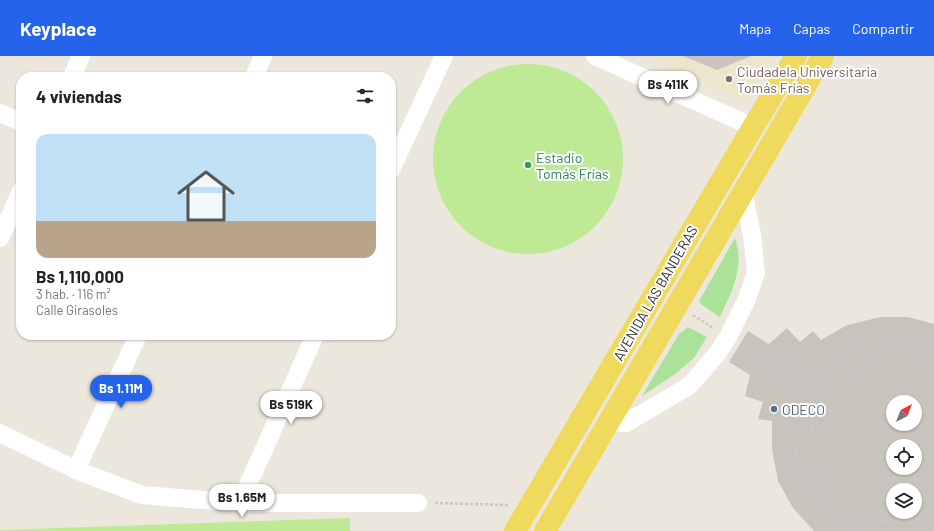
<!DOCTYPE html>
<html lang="es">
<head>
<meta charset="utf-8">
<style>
	body { margin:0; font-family:Barlow,sans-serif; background:#f6f6f6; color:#222; height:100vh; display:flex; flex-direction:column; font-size:15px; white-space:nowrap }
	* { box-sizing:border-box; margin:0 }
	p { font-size:13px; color:#767676 }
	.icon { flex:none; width:22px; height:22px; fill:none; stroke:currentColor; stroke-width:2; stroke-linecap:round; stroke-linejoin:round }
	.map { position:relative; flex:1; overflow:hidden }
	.drawer { position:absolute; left:16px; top:16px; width:380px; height:268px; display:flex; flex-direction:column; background:#fff; border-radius:16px; box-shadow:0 1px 3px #0004 }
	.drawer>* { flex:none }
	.needle { width:26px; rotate:42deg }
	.controls { position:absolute; left:886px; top:339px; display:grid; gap:8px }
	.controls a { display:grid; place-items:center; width:36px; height:36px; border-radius:50%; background:#fff; box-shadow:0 1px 3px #0004; font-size:20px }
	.price { position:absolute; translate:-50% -34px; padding:0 9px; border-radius:14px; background:#fff; color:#222; font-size:13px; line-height:26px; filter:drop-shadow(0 1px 2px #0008) }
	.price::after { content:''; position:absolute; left:50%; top:24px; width:12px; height:9px; margin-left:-6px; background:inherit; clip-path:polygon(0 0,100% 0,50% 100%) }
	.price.on { background:#2563eb; color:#fff }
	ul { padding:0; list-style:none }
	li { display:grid; align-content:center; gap:8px; height:212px; padding:0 20px }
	li span { display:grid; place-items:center; height:124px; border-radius:12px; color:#555 }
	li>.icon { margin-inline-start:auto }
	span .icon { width:72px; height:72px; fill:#fffc; stroke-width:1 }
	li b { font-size:17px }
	h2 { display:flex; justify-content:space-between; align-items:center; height:48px; padding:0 20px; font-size:17px }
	header { display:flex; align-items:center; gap:24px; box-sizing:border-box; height:56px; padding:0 20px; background:#2563eb; color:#fff }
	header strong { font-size:19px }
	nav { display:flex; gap:22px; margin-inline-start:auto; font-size:14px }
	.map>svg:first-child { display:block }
	.education { fill:#eee6cc }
	.green { fill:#abe299 }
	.pitch { fill:#beea95 }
	.building { fill:#c8c3bc; fill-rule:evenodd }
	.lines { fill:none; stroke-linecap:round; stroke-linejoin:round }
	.path { stroke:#c8c8c8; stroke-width:2.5; stroke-dasharray:3 2; stroke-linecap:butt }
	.minor { stroke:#fff; stroke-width:18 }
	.major { stroke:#efda5e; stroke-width:22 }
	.education-dot { fill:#8d6e63; stroke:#fff; stroke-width:1.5 }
	.leisure-dot { fill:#2e9e5b; stroke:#fff; stroke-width:1.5 }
	.service-dot { fill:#5c6f8a; stroke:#fff; stroke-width:1.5 }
	.labels { text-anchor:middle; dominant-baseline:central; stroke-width:4; stroke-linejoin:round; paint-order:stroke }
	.education-label { font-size:14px; fill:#785e54; stroke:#fff; text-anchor:start }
	.leisure-label { font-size:14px; fill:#27864d; stroke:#fff; text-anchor:start }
	.street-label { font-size:14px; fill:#2a2a2a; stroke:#fff }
	.service-label { font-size:14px; fill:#4e5e75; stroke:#fff; text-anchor:start }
</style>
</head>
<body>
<header>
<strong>Keyplace</strong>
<nav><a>Mapa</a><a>Capas</a><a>Compartir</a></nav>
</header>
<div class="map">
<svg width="934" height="475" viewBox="0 0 934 475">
	<rect width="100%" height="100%" fill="#ece7dc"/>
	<path class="education" d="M645,0H774L747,45Z"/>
	<path class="green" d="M735,182C745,211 732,235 720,261L702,249L699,245Z
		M688,271L707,281L694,302L675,318L642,340L679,278Z"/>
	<path class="pitch" d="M433 103a95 95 0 1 1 190 0a95 95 0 1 1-190 0Z
		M350,462V475H0V474Z"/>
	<path class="building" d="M683,0H751L717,14Z
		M881,261H908L934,268V475H814L793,452L778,425L772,393V365L758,363L763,346L745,340L750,319L729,306L748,275L769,288L787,272L800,286L813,275L821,284L847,269ZM893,346H915V368H893ZM893,390H915V412H893ZM893,434H915V456H893Z"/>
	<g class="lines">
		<path class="path" d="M693,259L713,272
			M744,291L824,340
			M934,314L908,304H876L846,317L824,340L813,369V402L826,431L849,453L879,465L911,464L934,455
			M802,342L766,319L779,299L815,322
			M435,447L508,449
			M855,475L847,472L818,449L799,416L793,379L802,342L815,322L843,297L878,285L916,286L934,294
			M933,475L934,474"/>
		<path class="minor" d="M595,0L753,71
			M72,21L81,0
			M254,21L263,0
			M0,57L21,66
			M391,114L444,0
			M0,182L21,135
			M609,366L626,367L689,330L717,298L728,281L746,245L756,217L752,179L743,135
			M0,377L76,414L142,439L240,447H418
			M76,414L138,279
			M240,447L315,279"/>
		<path class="major" d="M515,475L753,71L796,0
			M545,475L823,0"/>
	</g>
	<circle class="education-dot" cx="729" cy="23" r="4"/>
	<circle class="leisure-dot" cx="528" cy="109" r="4"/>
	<circle class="service-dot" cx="774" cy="353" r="4"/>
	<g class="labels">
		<g class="education-label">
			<text x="737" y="15">Ciudadela Universitaria<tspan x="737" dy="16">Tomás Frías</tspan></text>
		</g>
		<g class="leisure-label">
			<text x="536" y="101">Estadio<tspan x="536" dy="16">Tomás Frías</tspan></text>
		</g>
		<g class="street-label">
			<text transform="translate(655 237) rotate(-60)">AVENIDA LAS BANDERAS</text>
		</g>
		<g class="service-label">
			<text x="782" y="353">ODECO</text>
		</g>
	</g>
</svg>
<div class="controls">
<a><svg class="needle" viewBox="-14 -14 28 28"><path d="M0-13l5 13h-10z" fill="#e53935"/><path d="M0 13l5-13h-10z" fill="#767676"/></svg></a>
<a><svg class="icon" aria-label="locate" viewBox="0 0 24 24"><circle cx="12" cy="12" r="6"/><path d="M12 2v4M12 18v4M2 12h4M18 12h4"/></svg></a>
<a><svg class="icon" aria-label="layers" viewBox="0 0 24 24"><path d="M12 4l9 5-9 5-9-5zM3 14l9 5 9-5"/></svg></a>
</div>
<b class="price" style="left:668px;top:49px">Bs 411K</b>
<b class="price on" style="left:121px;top:353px">Bs 1.11M</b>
<b class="price" style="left:291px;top:369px">Bs 519K</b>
<b class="price" style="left:242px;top:462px">Bs 1.65M</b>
<section class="drawer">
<h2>4 viviendas<svg class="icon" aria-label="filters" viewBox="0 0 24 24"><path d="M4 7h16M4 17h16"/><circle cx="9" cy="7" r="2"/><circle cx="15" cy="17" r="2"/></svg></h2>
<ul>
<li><span style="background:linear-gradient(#bfe0f5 70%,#b9a48a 0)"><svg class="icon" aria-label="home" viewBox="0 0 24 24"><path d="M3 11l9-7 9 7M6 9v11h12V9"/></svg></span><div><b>Bs 1,110,000</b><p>3 hab. · 116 m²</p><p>Calle Girasoles</p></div></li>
</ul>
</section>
</div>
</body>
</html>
